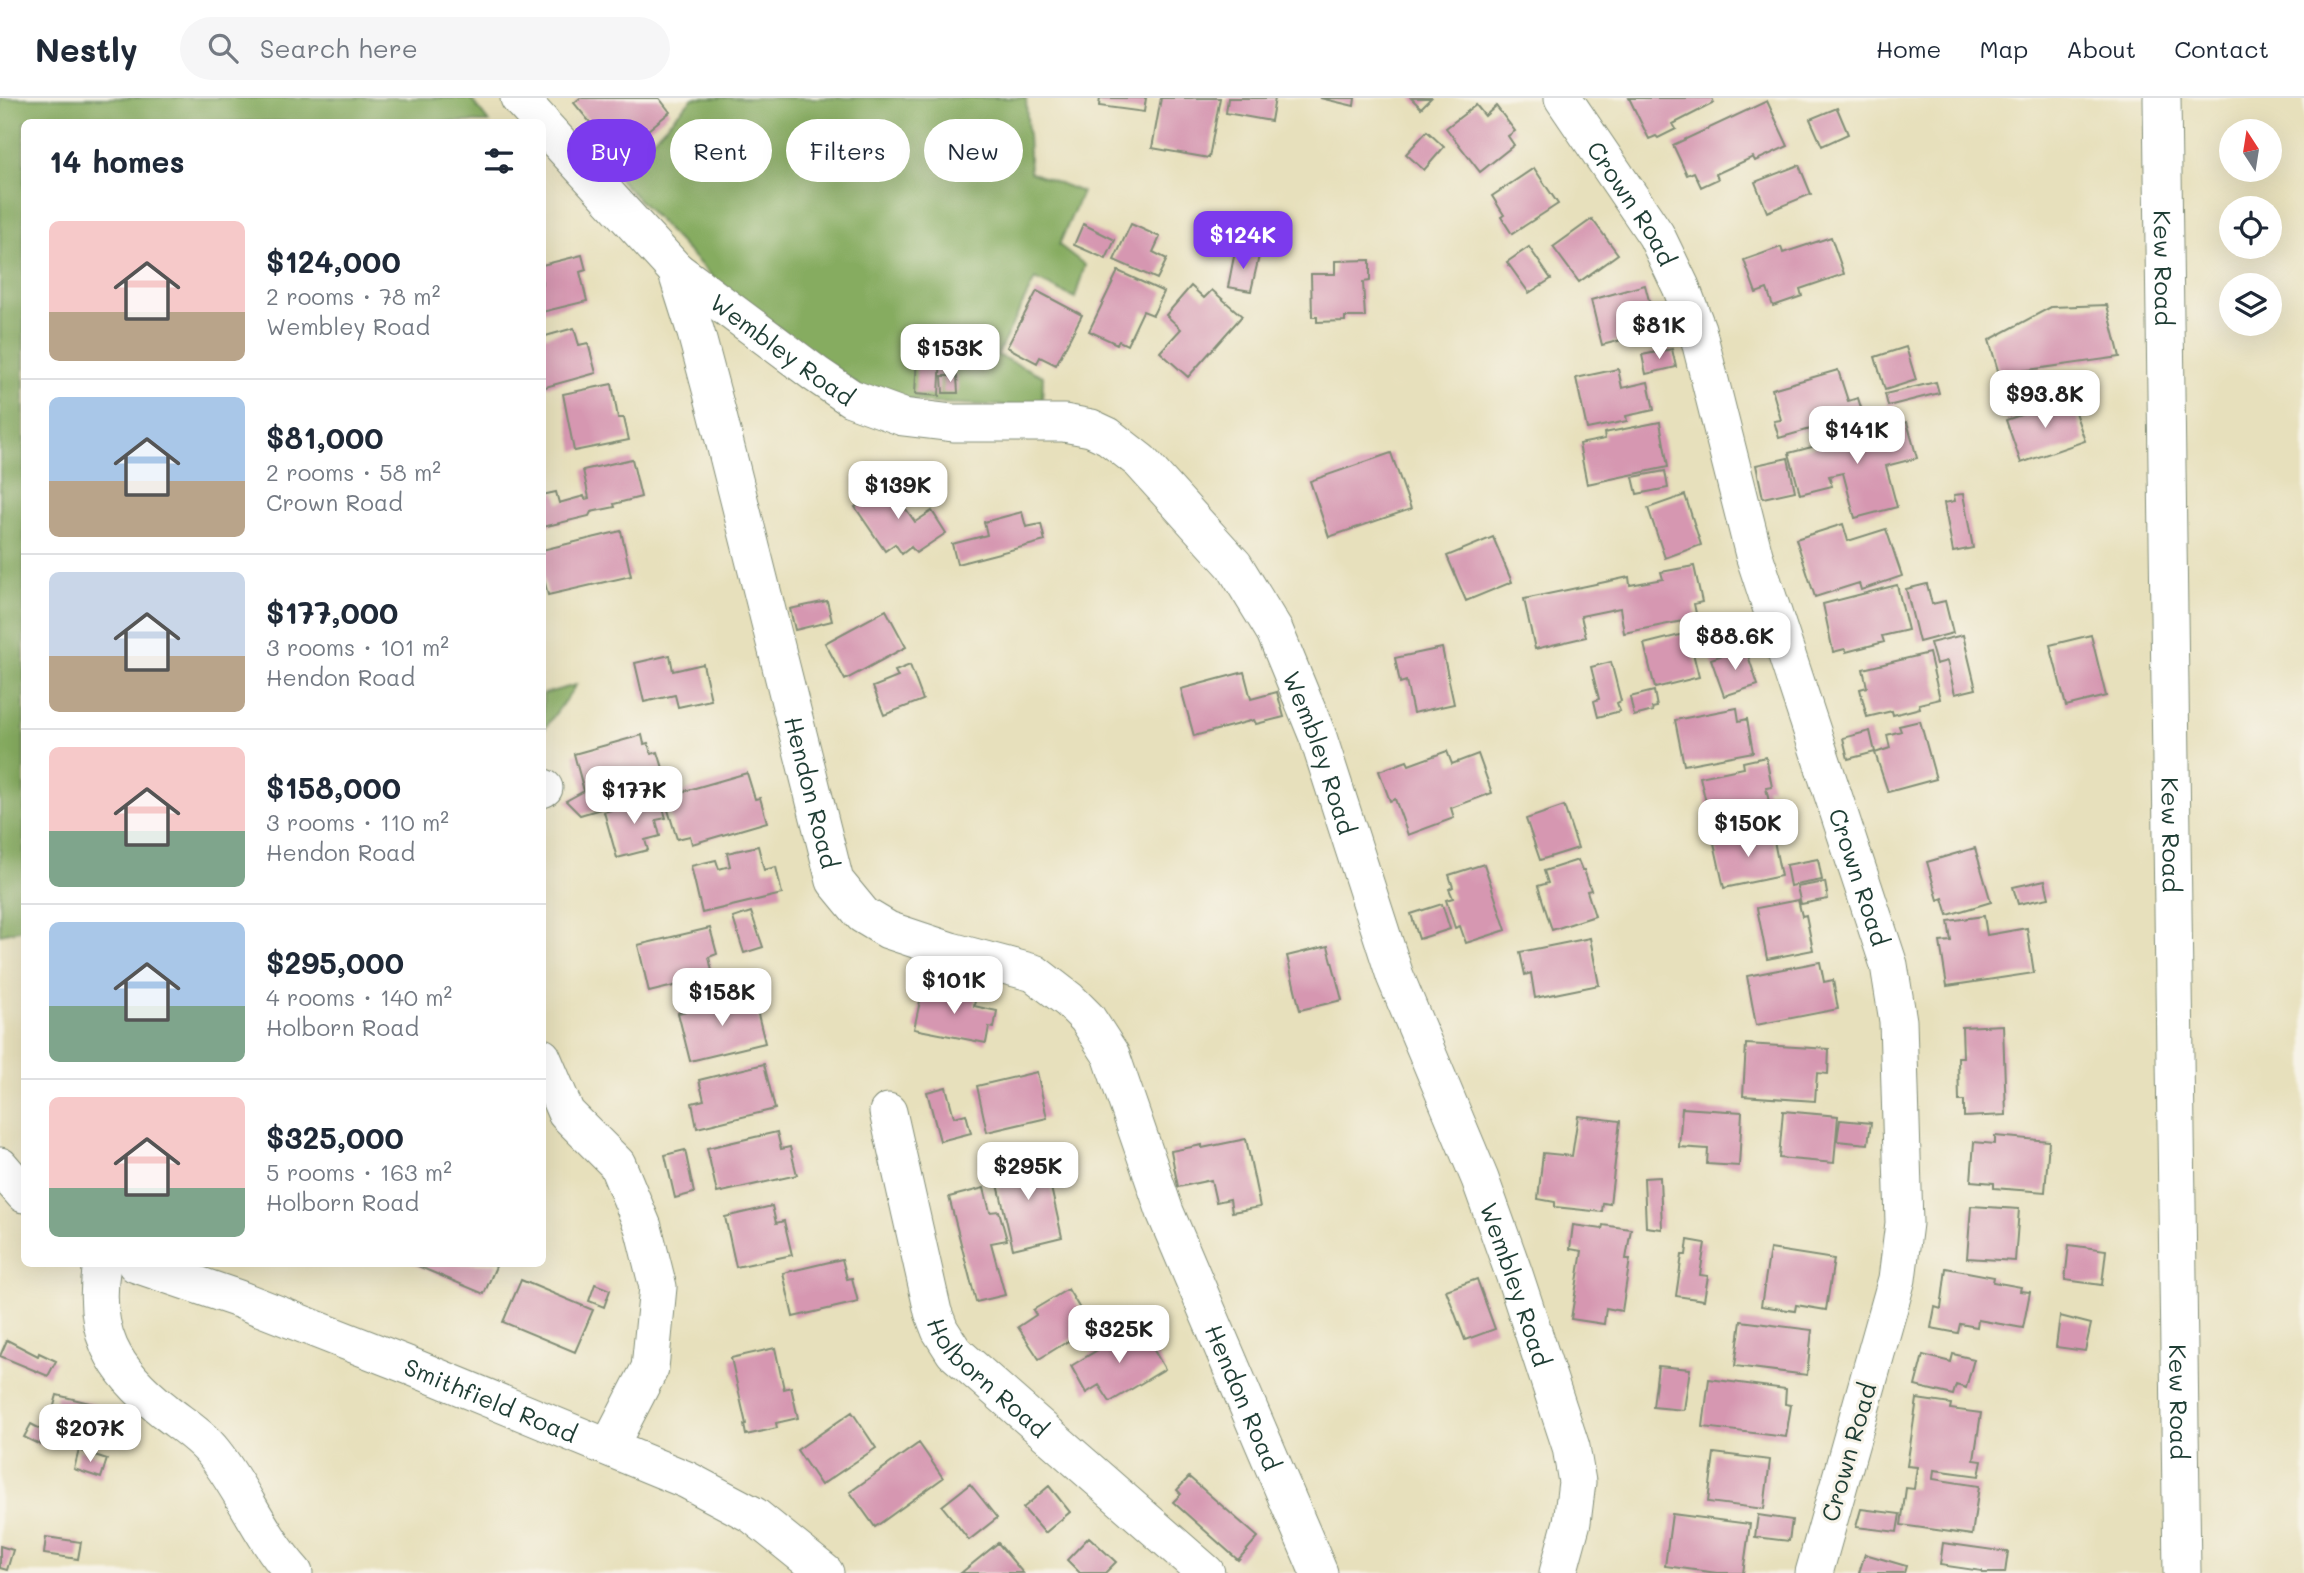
<!DOCTYPE html>
<html lang="en">
<head>
<meta charset="utf-8">
<style>
	body { margin:0; font-family:Mali,sans-serif; background:#f6f6f7; color:#1f2937; height:100vh; display:flex; flex-direction:column; font-size:26px; white-space:nowrap }
	* { box-sizing:border-box; margin:0 }
	p { font-size:23px; color:#747a83 }
	.icon { flex:none; width:38px; height:38px; fill:none; stroke:currentColor; stroke-width:2; stroke-linecap:round; stroke-linejoin:round }
	.map { position:relative; flex:1; overflow:hidden }
	.details { position:absolute; left:21px; top:21px; width:525px; height:1148px; display:flex; flex-direction:column; background:#fff; border-radius:10px; box-shadow:0 7px 28px #0002 }
	.details>* { flex:none }
	.banner { position:absolute; left:567px; top:21px; width:665px; height:63px; display:flex; gap:14px }
	.needle { width:46px; rotate:348deg }
	.fabs { position:absolute; left:2219px; top:21px; display:grid; gap:14px }
	.fabs a { display:grid; place-items:center; width:63px; height:63px; border-radius:50%; background:#fff; box-shadow:0 7px 28px #0002; font-size:35px }
	.price { position:absolute; translate:-50% -60px; padding:0 16px; border-radius:14px; background:#fff; color:#222; font-size:23px; line-height:46px; filter:drop-shadow(0 2px 4px #0008) }
	.price::after { content:''; position:absolute; left:50%; top:42px; width:21px; height:16px; margin-left:-10px; background:inherit; clip-path:polygon(0 0,100% 0,50% 100%) }
	.price.current { background:#7c3aed; color:#fff }
	ul { padding:0; list-style:none }
	li { display:flex; align-items:center; gap:21px; height:175px; padding:0 28px }
	li+li { border-top:2px solid #e0e1e3 }
	li span { display:grid; place-items:center; flex:none; width:196px; height:140px; border-radius:10px; color:#555 }
	li>.icon { margin-inline-start:auto }
	span .icon { width:84px; height:84px; fill:#fffc; stroke-width:1 }
	li b { font-size:30px }
	h2 { display:flex; justify-content:space-between; align-items:center; height:84px; padding:0 28px; font-size:30px }
	.pill { padding:0 24px; border-radius:32px; background:#fff; box-shadow:0 7px 28px #0002; font-size:24px; line-height:63px }
	.pill.current { background:#7c3aed; color:#fff }
	header { display:flex; align-items:center; gap:42px; box-sizing:border-box; height:98px; padding:0 35px; background:#fff; border-bottom:2px solid #e0e1e3 }
	header strong { font-size:33px }
	nav { display:flex; gap:38px; margin-inline-start:auto; font-size:24px }
	.search { width:490px; height:63px; background:#f6f6f7; display:flex; align-items:center; gap:18px; box-sizing:border-box; padding:0 24px; border-radius:38px; color:#747a83; font-size:26px }
	.map>svg:first-child { display:block }
	.forest { fill:#86ac61; stroke:#52744a; stroke-width:2 }
	.building { fill:#d697b1 }
	.lines { fill:none; stroke-linecap:round; stroke-linejoin:round }
	.minor-casing { stroke:#838e78; stroke-width:39 }
	.minor { stroke:#fff; stroke-width:37 }
	.labels { text-anchor:middle; dominant-baseline:central; stroke-width:6; stroke-linejoin:round; paint-order:stroke }
	.street-label { font-size:24px; fill:#1f3d34; stroke:#f7f3e8 }
</style>
</head>
<body>
<header>
<strong>Nestly</strong>
<div class="search"><svg class="icon" aria-label="search" viewBox="0 0 24 24"><circle cx="10" cy="10" r="6"/><path d="M15 15l6 6"/></svg>Search here</div>
<nav><a>Home</a><a>Map</a><a>About</a><a>Contact</a></nav>
</header>
<div class="map">
<svg width="2304" height="1475" viewBox="0 0 2304 1475">
	<rect width="100%" height="100%" fill="#f7f3e8"/>
	<filter id="ink" filterUnits="userSpaceOnUse"><feTurbulence type="fractalNoise" baseFrequency=".0143" numOctaves="2"/><feDisplacementMap in="SourceGraphic" scale="14" xChannelSelector="R" yChannelSelector="G"/><feConvolveMatrix kernelMatrix="1 2 1 2 8 2 1 2 1" color-interpolation-filters="sRGB"/></filter>
	<filter id="wash" filterUnits="userSpaceOnUse"><feTurbulence type="fractalNoise" baseFrequency=".00686" numOctaves="4" result="noise"/><feDisplacementMap in="SourceGraphic" scale="28" xChannelSelector="R" yChannelSelector="G"/><feGaussianBlur stdDeviation="1.57" result="paint"/><feColorMatrix in="noise" values="0 0 0 0 0 0 0 0 0 0 0 0 0 0 0 0 0 1.4 0 .05"/><feComposite in="paint" operator="in"/></filter>
	<g filter="url(#wash)">
		<rect width="100%" height="100%" fill="#e7e0bc"/>
		<path class="forest" d="M0,0H470L489,24H24V831L0,836Z
			M693,0H1026L1030,74L1082,94L1059,147L1085,167L1075,200L1035,181L997,257L1043,278L1042,309L927,305L862,290L720,187L616,78Z
			M576,587L543,633V596Z"/>
		<g id="blocks">
			<path class="building" d="M580,0H659L670,14L642,37L635,30L611,50L574,5Z
				M1100,0H1146L1144,14L1099,8Z
				M1161,0H1220L1209,60L1152,50Z
				M1228,0H1275L1271,23L1226,15Z
				M1320,0H1355L1354,8Z
				M1411,0H1431L1421,10Z
				M1629,0H1712L1714,5L1673,26L1676,31L1658,40L1656,38L1649,41Z
				M1767,3L1788,48L1755,63L1753,59L1716,76L1718,81L1701,89L1694,74L1687,77L1673,47Z
				M1476,7L1485,18L1496,8L1515,33L1508,38L1514,47L1480,74L1446,30Z
				M1837,10L1848,36L1822,48L1810,21Z
				M1427,33L1444,49L1424,72L1406,56Z
				M1799,67L1811,96L1767,114L1755,84Z
				M1534,70L1558,106L1512,136L1501,119L1504,117L1492,98Z
				M1592,121L1618,156L1579,184L1553,149Z
				M1083,126L1115,142L1106,161L1074,147Z
				M1131,126L1160,139L1153,154L1167,161L1157,181L1114,162Z
				M1831,139L1844,176L1800,191L1802,198L1773,208L1767,191L1756,195L1744,162L1781,149L1783,155Z
				M1529,149L1551,181L1529,195L1507,164Z
				M1235,153L1259,158L1251,193L1228,189Z
				M582,157L586,172L580,174L587,203L542,214V167Z
				M1370,162V183L1363,184L1365,219H1345V223L1317,224V219H1312L1311,176H1335V163Z
				M1118,173L1164,194L1153,217L1143,213L1127,247L1119,243L1117,246L1089,233Z
				M1645,187L1657,233L1602,247L1591,202Z
				M1191,188L1204,200L1212,192L1242,218L1188,279L1160,254L1181,231L1166,217Z
				M1037,193L1082,217L1056,267L1040,259L1037,265L1007,249Z
				M2107,207L2120,259L1999,276L1989,242L2051,209Z
				M574,230L579,247L588,245L596,275L542,290V239Z
				M1906,249L1916,282L1885,292L1875,259Z
				M1672,251L1676,269L1646,276L1642,257Z
				M917,256L941,257L939,298L915,296Z
				M1618,271L1622,290L1648,284L1654,312L1626,318L1627,323L1587,331L1576,280Z
				M1838,272L1848,303L1858,300L1863,316L1779,340L1774,323L1781,322L1772,291Z
				M942,278H957L958,295H943Z
				M1936,284L1939,295L1888,308L1885,296Z
				M612,286L618,320H624L629,342L574,353L563,296Z
				M2070,300L2085,343L2021,365L2006,322Z
				M1660,324L1668,369L1587,386L1579,346L1605,341L1604,335Z
				M1907,324L1917,360L1886,368L1897,409L1855,420L1843,375L1829,378L1832,388L1800,396L1789,355Z
				M1391,355L1411,411L1329,439L1310,383Z
				M1788,360L1795,393L1763,400L1756,367Z
				M632,361L641,399L614,406L615,409L591,414L589,418L543,429L542,397L556,394L559,405L584,398L585,401L589,400L583,372Z
				M1665,373L1668,390L1637,396L1633,379Z
				M896,382L907,400L901,404L915,424L932,413L946,435L916,455L911,449L902,456L895,446L885,453L855,409Z
				M1963,396L1973,450L1953,454L1944,405L1955,403L1954,397Z
				M1685,397L1701,447L1665,460L1648,410Z
				M1022,414L1026,429L1041,426L1045,443L957,466L952,446L987,437L984,424Z
				M1843,426L1848,443L1886,431L1902,478L1861,492L1859,485L1815,499L1796,441Z
				M621,433L631,478L548,497L542,473V452Z
				M1493,439L1512,484L1466,503L1447,458Z
				M1694,468L1702,504L1694,506L1697,520L1624,535L1620,510L1581,518L1586,539L1535,551L1524,501L1629,479L1630,487L1663,481L1661,474Z
				M1927,486L1932,506L1945,503L1953,535L1919,544L1906,491Z
				M1897,487L1908,532L1882,538L1884,544L1846,554L1845,551L1833,554L1823,506Z
				M827,503L832,523L795,532L790,511Z
				M886,512L906,549L845,582L825,545Z
				M1688,535L1699,579L1655,590L1644,546Z
				M1963,537L1976,591L1955,596L1947,563L1936,566L1930,545Z
				M2091,537L2106,598L2066,608L2050,547Z
				M1745,549L1758,587L1724,598L1711,561Z
				M1442,550L1454,606L1413,615L1406,583L1400,585L1395,560Z
				M1929,555L1940,601L1919,606L1920,610L1893,617L1892,613L1867,619L1860,591L1867,589L1863,571Z
				M670,557L673,573L703,566L711,602L678,609L675,597L644,604L635,565Z
				M1611,564L1621,603L1617,605L1620,613L1598,619L1594,603L1599,601L1591,569Z
				M910,567L923,602L884,617L873,589L898,579L895,573Z
				M1244,574L1251,601L1277,594L1284,619L1256,626L1254,622L1194,638L1181,591Z
				M1654,593L1657,609L1652,610L1653,613L1634,618L1630,599Z
				M1737,610L1739,623L1747,621L1753,654L1684,667L1675,622Z
				M1920,623L1936,681L1888,694L1875,655L1890,650L1887,637L1901,633L1899,628Z
				M1870,633L1875,654L1848,661L1843,640Z
				M642,637L644,646L648,645L651,656L658,654L666,680L659,682L660,685L596,702L604,710L580,717L566,703L584,693L574,656Z
				M1447,653L1452,666L1478,656L1492,695L1451,710L1454,720L1408,737L1395,701L1390,703L1379,673L1407,663L1409,667Z
				M1766,659L1772,689L1766,690L1771,713L1711,726L1700,679L1744,670L1743,664Z
				M747,675L755,701L760,700L767,724L692,746L690,738L677,741L664,699Z
				M659,698L666,720L656,722L660,738L645,742L648,752L617,760L604,714Z
				M1564,708L1578,750L1540,762L1526,721Z
				M1772,733L1781,778L1724,790L1714,745Z
				M758,748L764,772L776,769L782,796L702,815L691,768L716,762L719,771L730,768L727,755Z
				M1975,750L1991,804L1948,817L1943,800L1938,802L1927,764Z
				M1818,761L1822,782L1790,788L1786,767Z
				M1578,762L1582,772H1584L1591,792L1587,793L1595,818L1552,832L1538,788L1548,785L1544,773Z
				M1484,766L1506,832L1466,845L1460,828L1455,830L1446,802L1453,800L1449,791L1453,789L1449,777Z
				M2045,782L2049,800L2018,806L2013,789Z
				M1825,784L1828,801L1801,806L1797,789Z
				M1798,802L1802,818L1806,817L1813,852L1767,861L1757,810Z
				M1442,806L1450,831L1419,841L1411,816Z
				M751,814L763,849L744,855L733,820Z
				M1984,818L1987,837L2027,830L2034,875L1947,888L1940,844L1951,843L1948,823Z
				M710,830L717,856L709,859L713,878L690,887V884L649,894L638,847Z
				M1590,840L1599,887L1535,900L1531,875L1525,877L1520,854Z
				M1328,848L1342,902L1300,912L1287,858Z
				M1820,864L1824,884L1833,882L1838,911L1756,927L1747,878Z
				M939,890L976,897L974,908L997,913L994,930L989,929L986,945L914,931L922,894L937,896Z
				M753,896L765,945L690,963L678,915Z
				M2003,927L2006,1017L1964,1019V1003H1959L1958,959H1963L1962,929Z
				M1746,946L1829,951L1828,976L1817,975L1815,1003L1743,998Z
				M764,966L775,1011L697,1030L692,1005L704,1002L699,982Z
				M1037,974L1047,1020L987,1034L977,988Z
				M946,989L954,1019L966,1016L971,1035L940,1043L927,994Z
				M1682,1010L1742,1014L1739,1068L1707,1066L1708,1051L1679,1049Z
				M1783,1013L1838,1018L1834,1065L1779,1060Z
				M1578,1018L1620,1023L1610,1106L1603,1105L1602,1114L1555,1109V1104L1538,1101L1543,1055L1572,1058Z
				M1840,1022L1871,1025L1868,1046L1837,1043Z
				M777,1034L781,1051L790,1049L797,1077L717,1095L707,1050Z
				M1995,1038L2049,1043L2045,1094L1994,1090V1085L1971,1083L1974,1044L1995,1046Z
				M1246,1041L1260,1109L1232,1114L1230,1101L1216,1104L1211,1082L1178,1089L1171,1053L1202,1047V1050Z
				M685,1052L694,1095L675,1100L665,1057Z
				M1044,1058L1062,1139L1013,1151L994,1069Z
				M1660,1079L1662,1131L1646,1129L1644,1080Z
				M984,1090L990,1114L999,1113L1007,1142L991,1145L1005,1197L976,1204L949,1099Z
				M772,1108L776,1125L784,1123L792,1157L736,1169L725,1119Z
				M1971,1108L2019,1111L2015,1163L1967,1160Z
				M1573,1127L1602,1131L1603,1127L1631,1131L1626,1161H1630L1622,1213L1606,1210L1604,1226L1571,1221L1582,1153L1570,1151Z
				M1688,1142L1705,1145L1700,1177L1708,1178L1704,1202L1676,1198L1682,1157H1686Z
				M2069,1147L2106,1152L2102,1187L2065,1182Z
				M1770,1151L1834,1161L1826,1212L1796,1207L1795,1213L1761,1208Z
				M842,1161L847,1181L852,1180L858,1204L793,1219L783,1175Z
				M413,1166H497L484,1196Z
				M1946,1170L1994,1179L1993,1184L2021,1189L2020,1193L2030,1194L2023,1230L1978,1222L1977,1229L1960,1226L1958,1235L1931,1230L1935,1209L1941,1211Z
				M1477,1181L1495,1231L1465,1242L1446,1192Z
				M521,1182L593,1212L575,1254L503,1224Z
				M595,1186L610,1192L604,1209L589,1203Z
				M1068,1191L1091,1229L1039,1261L1018,1229L1036,1217L1033,1212Z
				M2060,1218L2091,1226L2085,1253L2056,1249Z
				M1741,1223L1812,1232L1807,1277L1735,1268Z
				M1139,1227L1165,1271L1110,1304L1099,1287L1086,1295L1071,1268Z
				M7,1242L38,1258L39,1255L56,1263L48,1278L0,1258Z
				M775,1250L784,1291L791,1289L798,1320L776,1325L777,1330L746,1337L744,1327L746,1326L731,1260Z
				M1953,1256L1974,1261L1966,1290L1956,1287L1953,1297L1915,1288L1923,1257L1951,1264Z
				M1658,1268L1690,1271L1684,1312L1653,1309Z
				M1709,1281L1786,1291L1785,1306L1791,1307L1786,1339L1703,1329Z
				M57,1297L118,1312L110,1342L54,1329L57,1316L52,1315Z
				M1917,1301L1951,1306L1950,1311L1981,1315L1974,1362L1982,1363L1979,1378L1934,1372L1933,1381L1979,1388L1972,1437L1901,1427L1906,1390L1914,1391L1917,1369L1907,1368Z
				M852,1314L876,1350L821,1387L797,1352Z
				M31,1326L46,1334L40,1347L24,1339Z
				M919,1345L943,1380L875,1429L850,1394Z
				M79,1352L107,1361L101,1380L74,1371Z
				M1714,1355L1770,1362L1764,1411L1708,1404Z
				M1189,1379L1258,1439L1238,1462L1173,1404L1181,1396L1177,1392Z
				M970,1386L997,1420L969,1442L942,1408Z
				M1049,1388L1070,1414L1045,1435L1023,1410Z
				M1861,1411L1900,1416L1897,1434L1856,1429Z
				M1672,1416L1750,1426L1743,1475H1717L1665,1468Z
				M1758,1417L1792,1422L1789,1443L1755,1439Z
				M46,1439L81,1444L78,1461L44,1456Z
				M1089,1439L1116,1464L1105,1475H1080L1067,1462Z
				M998,1445L1023,1475H961Z
				M1943,1445L2008,1454L2005,1475H1982V1473L1940,1467Z
				M0,1448L13,1452L7,1472L0,1470Z
				M1865,1456L1906,1468L1904,1475H1859Z"/>
		</g>
	</g>
	<g filter="url(#ink)">
		<use href="#blocks" fill-opacity="0" stroke="#838e78" stroke-width="2"/>
		<g class="lines">
			<defs>
				<g id="minor">
					<path d="M519,0L541,24"/>
					<path id="s1" d="M1563,0L1656,137L1681,189L1697,231L1754,457L1889,867L1898,923L1904,1125L1897,1181L1814,1475"/>
					<path id="s2" d="M2162,0L2182,1475"/>
					<path id="s3" d="M542,26L676,172L696,235L717,314L835,783L863,817L888,832L951,853L1034,875L1069,902L1087,920L1111,957L1165,1114L1319,1475"/>
					<path id="s4" d="M676,172L817,277L851,300L903,319L953,325H1064L1091,330L1108,338L1140,363L1234,467L1275,534L1318,639L1395,878L1480,1081L1514,1176L1571,1349L1577,1384L1572,1424L1558,1475"/>
					<path d="M542,691L544,690"/>
					<path d="M542,959L566,1015L617,1066L643,1129L658,1189L650,1270L609,1349"/>
					<path id="s5" d="M888,1014L933,1214L940,1232L954,1254L1206,1475"/>
					<path d="M0,1068L24,1096"/>
					<path d="M102,1166C91,1233 112,1272 165,1313C181,1326 201,1338 214,1355C244,1393 261,1439 294,1475"/>
					<path id="s6" d="M136,1166L236,1200L410,1268L687,1382L753,1417L825,1475"/>
				</g>
			</defs>
			<use href="#minor" class="minor-casing"/>
			<use href="#minor" class="minor"/>
		</g>
	</g>
	<g class="labels">
		<g class="street-label">
			<text stroke="none"><textPath href="#s1" startOffset="126">Crown Road</textPath></text>
			<text stroke="none"><textPath href="#s2" startOffset="170">Kew Road</textPath></text>
			<text stroke="none"><textPath href="#s4" startOffset="133">Wembley Road</textPath></text>
			<text stroke="none"><textPath href="#s4" startOffset="868">Wembley Road</textPath></text>
			<text stroke="none"><textPath href="#s3" startOffset="738">Hendon Road</textPath></text>
			<text stroke="none"><textPath href="#s2" startOffset="737">Kew Road</textPath></text>
			<text stroke="none"><textPath href="#s1" startOffset="840">Crown Road</textPath></text>
			<text stroke="none"><textPath href="#s4" startOffset="1435">Wembley Road</textPath></text>
			<text stroke="none"><textPath href="#s5" startOffset="292">Holborn Road</textPath></text>
			<text stroke="none"><textPath href="#s3" startOffset="1536">Hendon Road</textPath></text>
			<text stroke="none"><textPath href="#s6" startOffset="380">Smithfield Road</textPath></text>
			<text stroke="none"><textPath href="#s2" startOffset="1304">Kew Road</textPath></text>
			<text transform="translate(1848 1354) rotate(-74)">Crown Road</text>
		</g>
	</g>
</svg>
<div class="fabs">
<a><svg class="needle" viewBox="-14 -14 28 28"><path d="M0-13l5 13h-10z" fill="#e53935"/><path d="M0 13l5-13h-10z" fill="#747a83"/></svg></a>
<a><svg class="icon" aria-label="locate" viewBox="0 0 24 24"><circle cx="12" cy="12" r="6"/><path d="M12 2v4M12 18v4M2 12h4M18 12h4"/></svg></a>
<a><svg class="icon" aria-label="layers" viewBox="0 0 24 24"><path d="M12 4l9 5-9 5-9-5zM3 14l9 5 9-5"/></svg></a>
</div>
<b class="price current" style="left:1243px;top:173px">$124K</b>
<b class="price" style="left:1659px;top:263px">$81K</b>
<b class="price" style="left:950px;top:286px">$153K</b>
<b class="price" style="left:2045px;top:332px">$93.8K</b>
<b class="price" style="left:1857px;top:368px">$141K</b>
<b class="price" style="left:898px;top:423px">$139K</b>
<b class="price" style="left:1735px;top:574px">$88.6K</b>
<b class="price" style="left:634px;top:728px">$177K</b>
<b class="price" style="left:1748px;top:761px">$150K</b>
<b class="price" style="left:954px;top:918px">$101K</b>
<b class="price" style="left:722px;top:930px">$158K</b>
<b class="price" style="left:1028px;top:1104px">$295K</b>
<b class="price" style="left:1119px;top:1267px">$325K</b>
<b class="price" style="left:90px;top:1366px">$207K</b>
<div class="banner">
<a class="pill current">Buy</a>
<a class="pill">Rent</a>
<a class="pill">Filters</a>
<a class="pill">New</a>
</div>
<section class="details">
<h2>14 homes<svg class="icon" aria-label="filters" viewBox="0 0 24 24"><path d="M4 7h16M4 17h16"/><circle cx="9" cy="7" r="2"/><circle cx="15" cy="17" r="2"/></svg></h2>
<ul>
<li><span style="background:linear-gradient(#f6c9c9 65%,#b9a48a 0)"><svg class="icon" aria-label="home" viewBox="0 0 24 24"><path d="M3 11l9-7 9 7M6 9v11h12V9"/></svg></span><div><b>$124,000</b><p>2 rooms · 78 m²</p><p>Wembley Road</p></div></li>
<li><span style="background:linear-gradient(#a9c7e8 60%,#b9a48a 0)"><svg class="icon" aria-label="home" viewBox="0 0 24 24"><path d="M3 11l9-7 9 7M6 9v11h12V9"/></svg></span><div><b>$81,000</b><p>2 rooms · 58 m²</p><p>Crown Road</p></div></li>
<li><span style="background:linear-gradient(#c9d6e8 60%,#b9a48a 0)"><svg class="icon" aria-label="home" viewBox="0 0 24 24"><path d="M3 11l9-7 9 7M6 9v11h12V9"/></svg></span><div><b>$177,000</b><p>3 rooms · 101 m²</p><p>Hendon Road</p></div></li>
<li><span style="background:linear-gradient(#f6c9c9 60%,#7fa58c 0)"><svg class="icon" aria-label="home" viewBox="0 0 24 24"><path d="M3 11l9-7 9 7M6 9v11h12V9"/></svg></span><div><b>$158,000</b><p>3 rooms · 110 m²</p><p>Hendon Road</p></div></li>
<li><span style="background:linear-gradient(#a9c7e8 60%,#7fa58c 0)"><svg class="icon" aria-label="home" viewBox="0 0 24 24"><path d="M3 11l9-7 9 7M6 9v11h12V9"/></svg></span><div><b>$295,000</b><p>4 rooms · 140 m²</p><p>Holborn Road</p></div></li>
<li><span style="background:linear-gradient(#f6c9c9 65%,#7fa58c 0)"><svg class="icon" aria-label="home" viewBox="0 0 24 24"><path d="M3 11l9-7 9 7M6 9v11h12V9"/></svg></span><div><b>$325,000</b><p>5 rooms · 163 m²</p><p>Holborn Road</p></div></li>
</ul>
</section>
</div>
</body>
</html>
